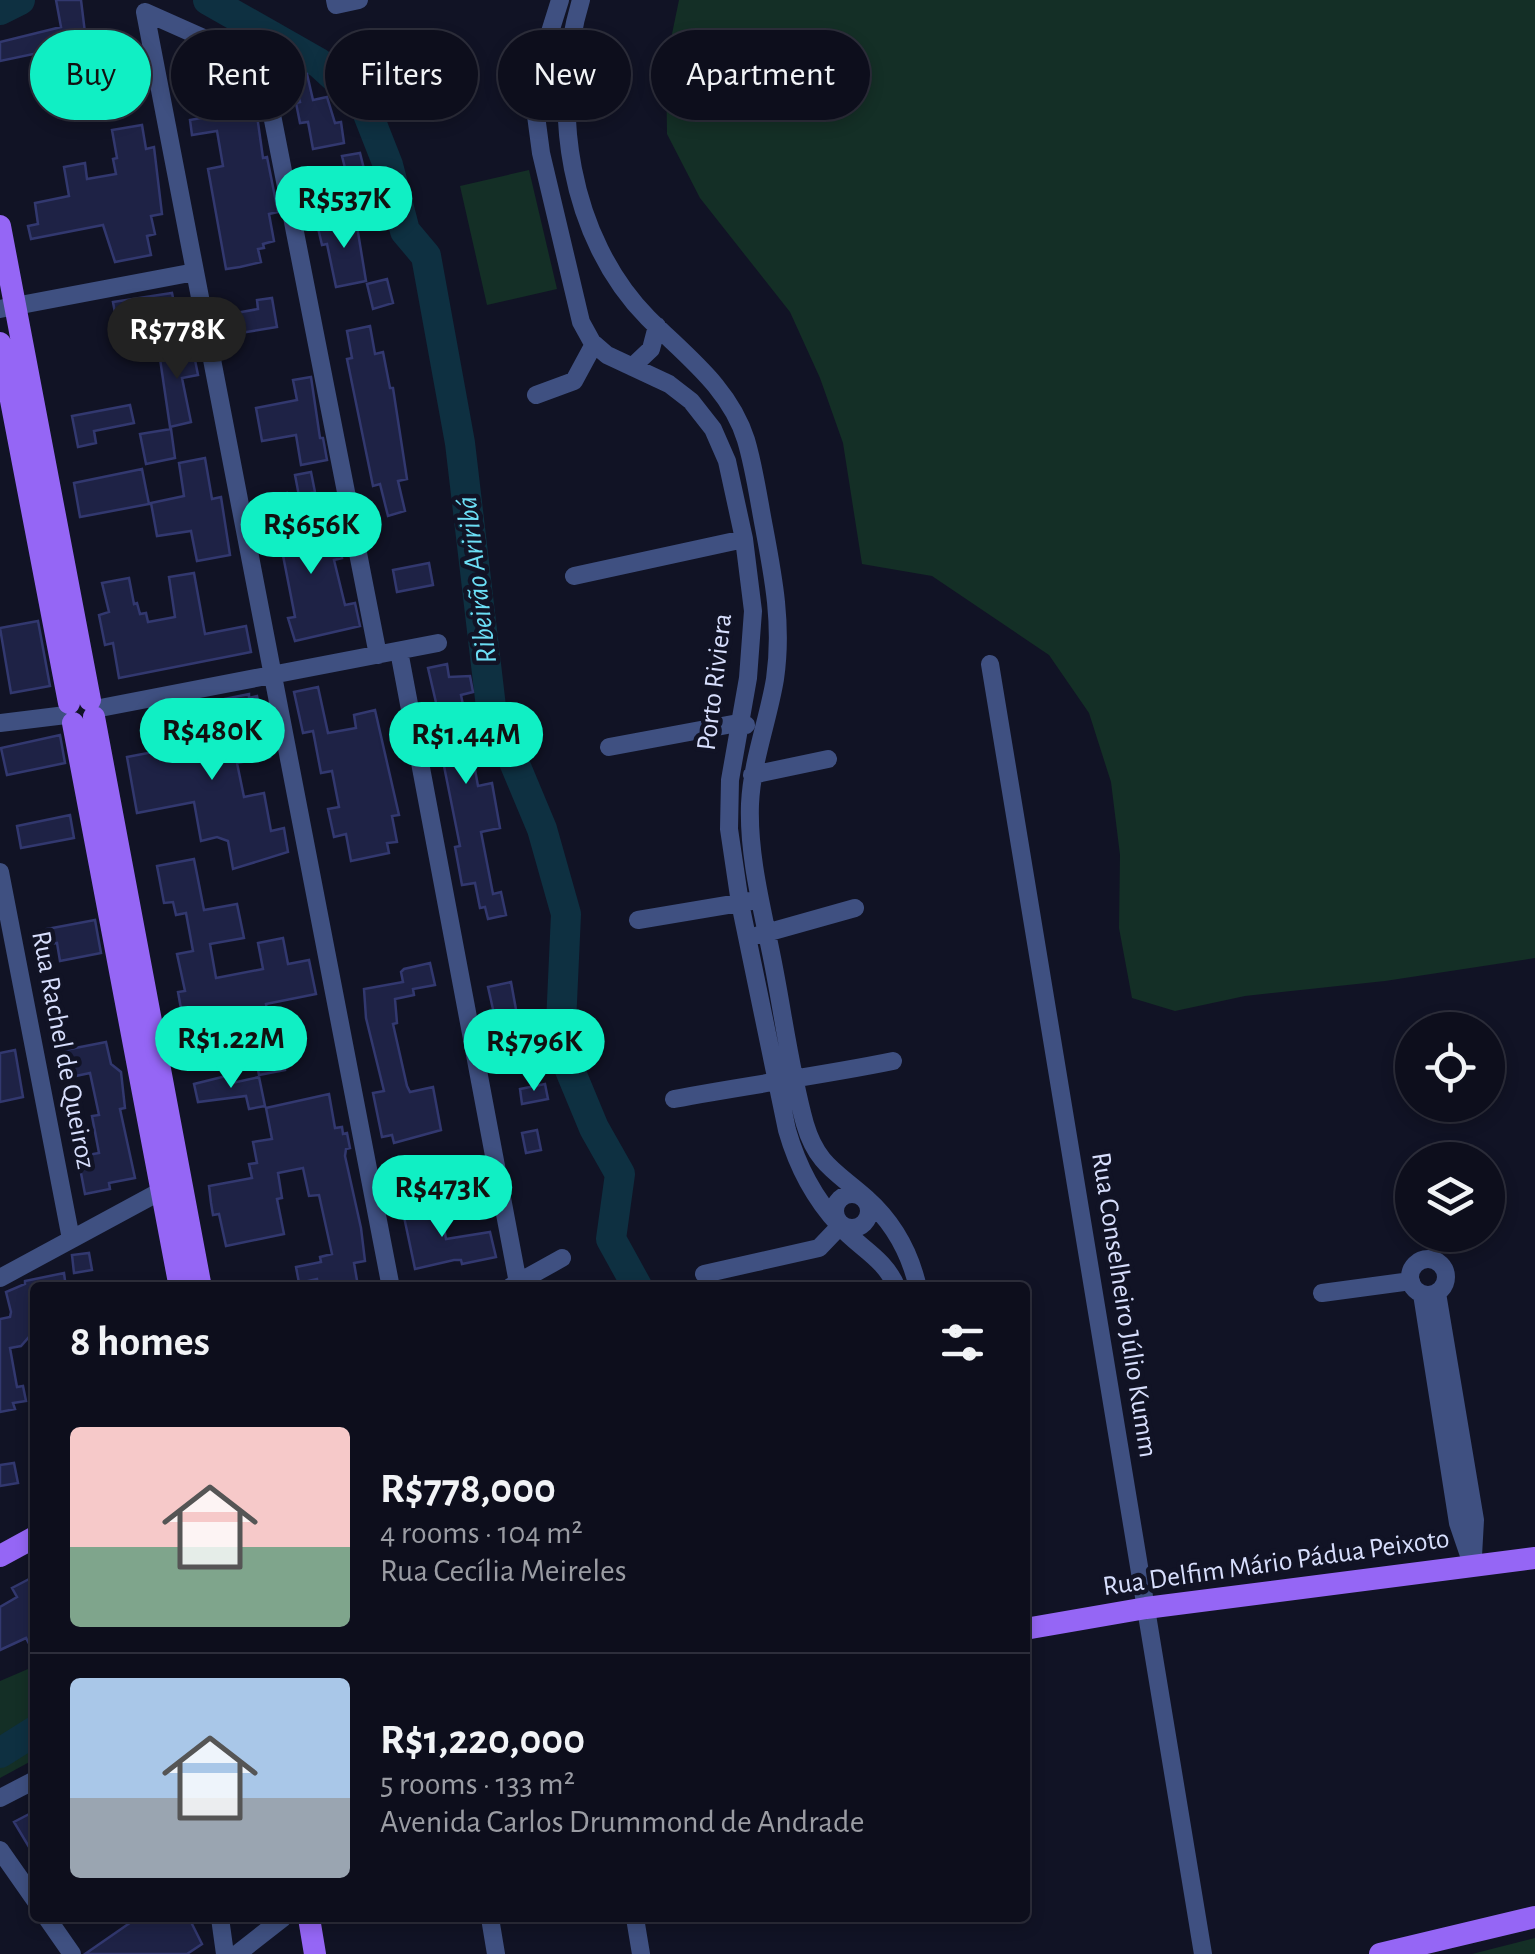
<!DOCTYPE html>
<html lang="en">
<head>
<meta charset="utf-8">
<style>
	body { margin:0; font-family:"Alegreya Sans",sans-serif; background:#1b1c29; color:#f1f3f6; height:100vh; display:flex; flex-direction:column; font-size:38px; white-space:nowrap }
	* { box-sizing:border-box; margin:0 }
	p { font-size:32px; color:#9a9ca3 }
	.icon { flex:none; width:55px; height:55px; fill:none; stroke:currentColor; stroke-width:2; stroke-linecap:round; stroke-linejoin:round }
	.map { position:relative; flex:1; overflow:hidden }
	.drawer { position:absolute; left:30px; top:1282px; width:1000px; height:640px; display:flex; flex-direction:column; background:#0d0e1c; border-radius:10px; box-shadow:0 5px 15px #0003,0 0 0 2px #2d2e3b }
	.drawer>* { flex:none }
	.hud { position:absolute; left:30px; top:30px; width:1000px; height:90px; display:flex; gap:20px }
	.controls { position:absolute; left:1395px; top:1012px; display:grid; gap:20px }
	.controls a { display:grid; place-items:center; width:110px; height:110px; border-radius:50%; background:#0d0e1c; box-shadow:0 5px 15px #0003,0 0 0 2px #2d2e3b; font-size:50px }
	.price { position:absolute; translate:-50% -85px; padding:0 22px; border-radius:35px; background:#10efc4; color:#111; font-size:32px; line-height:65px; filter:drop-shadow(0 2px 5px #0008) }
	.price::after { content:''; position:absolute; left:50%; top:60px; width:30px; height:22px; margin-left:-15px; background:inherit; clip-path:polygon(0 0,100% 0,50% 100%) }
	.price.selected { background:#222; color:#fff }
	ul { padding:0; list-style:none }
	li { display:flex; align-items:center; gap:30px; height:250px; padding:0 40px }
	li+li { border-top:2px solid #2d2e3b }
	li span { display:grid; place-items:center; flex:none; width:280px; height:200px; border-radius:10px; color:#555 }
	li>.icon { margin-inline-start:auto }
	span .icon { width:120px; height:120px; fill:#fffc; stroke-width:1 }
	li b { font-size:42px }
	h2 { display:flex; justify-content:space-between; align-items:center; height:120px; padding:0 40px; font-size:42px }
	.pill { padding:0 35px; border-radius:45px; background:#0d0e1c; box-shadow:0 5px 15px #0003,0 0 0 2px #2d2e3b; font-size:35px; line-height:90px }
	.pill.selected { background:#10efc4; color:#111 }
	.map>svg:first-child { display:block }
	.green { fill:#142f26 }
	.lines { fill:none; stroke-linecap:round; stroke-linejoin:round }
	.river { stroke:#0e3041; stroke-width:30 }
	.building { fill:#1e2245; stroke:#32386f; stroke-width:2.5; fill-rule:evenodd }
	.minor { stroke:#3f5081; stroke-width:18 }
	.major { stroke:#9566f5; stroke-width:22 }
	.labels { text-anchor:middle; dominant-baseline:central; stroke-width:9; stroke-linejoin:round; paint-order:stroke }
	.street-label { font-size:28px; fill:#d7defc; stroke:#111325 }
	.water-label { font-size:30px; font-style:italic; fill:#6cdef5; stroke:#111325 }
</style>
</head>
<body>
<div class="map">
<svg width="1535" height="1954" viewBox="0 0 1535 1954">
	<rect width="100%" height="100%" fill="#111325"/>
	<path class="green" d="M679,0H1535V958L1385,981L1245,996L1175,1011L1132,998L1119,928L1120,855L1111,782L1089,713L1049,655L932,576L862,564L843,443L820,378L790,312L700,198L667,134L666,63Z
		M529,170L557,289L487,305L460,186Z
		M35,1666V1759L0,1778V1681Z
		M1535,1938V1954H1472Z"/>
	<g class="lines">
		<path class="river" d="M208,0L319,63L364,104L388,165L405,231L426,256L460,443L491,707L542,829L566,914L560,1046L594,1128L620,1174L611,1239L638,1288
			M0,10L20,0
			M0,1753L35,1731"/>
	</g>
	<path class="building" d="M56,0H81L86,41L96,40L101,63L123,58L127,75L71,89L64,58L53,60L52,54L38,56V53L0,61V42L61,27Z
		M195,48L199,53L204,52L251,73L263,158L267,157L278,212L269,214L274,241L263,244L264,248L258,249L261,262L240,267L226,269L208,169L223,166L217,131L192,135L190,120L201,118L193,91L185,93L176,54ZM238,84L242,110L216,115L210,89Z
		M307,74L313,100L327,97L335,123L341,122L344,143L313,149L308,122L300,123L296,103L300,102L294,77Z
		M142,125L146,149L154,147L162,214L151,216L155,234L147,236L151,255L115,262L103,225L31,239L28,226L38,224L35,203L69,196L64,167L85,163L87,179L116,174L113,159L117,158L112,130Z
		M360,153L373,205L355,208L342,156Z
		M355,214L366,281L336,287L327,244L322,245L318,228L343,222L342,217Z
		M387,279L393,303L373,309L367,284Z
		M172,293L177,317L118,329L113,302Z
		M272,298L277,327L240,333L236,313L258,309L257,300Z
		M370,326L375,354L383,352L390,388H393L407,479L398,481L405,511L388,516L380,484L373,486L347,359L352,358L347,331Z
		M192,345L198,375L182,378L191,422L170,427L159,352Z
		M311,377L320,438H323L327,460L301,465L296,435L262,441L256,408L297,400L293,380Z
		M130,405L134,423L94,431L96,443L78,447L72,416Z
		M171,429L175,458L146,464L140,434Z
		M205,458L212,499L221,497L230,555L197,561L191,531L157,536L151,503L184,496L179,463Z
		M142,469L149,504L80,517L74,483Z
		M311,472L315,492L299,496L295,475Z
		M287,493L297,542L337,534L342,558L334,560L345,605L355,603L360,626L295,641L288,618L295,617L280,540L274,541L267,497Z
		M429,563L433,585L397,592L393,570Z
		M194,573L205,634L246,626L251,652L119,678L113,643L105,645L99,615L109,612L102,583L129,578L134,604L137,603L140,614L146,613L148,622L175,617L169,577Z
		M38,621L50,686L11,693L0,628Z
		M447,664L449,677L470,676L473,692L461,695L467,725L479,723L482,739L470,742L478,786L492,783L500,828L481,832L493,894L501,892L506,915L488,919L485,907L480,908L475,883L462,885L455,847L460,846L441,751L447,750L428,668Z
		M318,687L328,733L356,728L354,715L375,710L399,815L392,816L397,842L387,843L389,853L351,861L346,834L334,837L328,809L339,807L332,771L321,773L313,731L303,733L294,692Z
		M249,694V698L257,696L261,719L217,727L222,753L267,745L270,757L237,763L244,797L264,793L271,831L284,828L288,852L233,869L228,841L217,837L201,841L194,802L137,813L127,757L195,744L188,709L196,708L195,705Z
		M60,735L65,763L7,775L1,748Z
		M70,815L74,838L21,848L17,826Z
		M194,859L204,910L237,904L244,938L210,944L216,978L263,969L258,943L283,938L288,964L309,960L316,994L266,1004L272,1037L278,1036L285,1070L259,1075L252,1039L180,1049L177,1033L185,1031L178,992L185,991L177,954L193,951L186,913L176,915L173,902L164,903L157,866Z
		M95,920L101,953L60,961L57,943L50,944L47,929Z
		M430,963L435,985L413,989L414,995L395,999L397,1023L393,1024L407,1086L410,1092L433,1087L441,1130L394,1143L392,1135L382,1137L373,1093L384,1091L366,1018L364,989L403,982L401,972L404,969Z
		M511,982L517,1015L526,1013L533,1052L499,1059L495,1037L499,1036L488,987Z
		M106,1042L111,1064L121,1072L125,1108L120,1109L135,1178L109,1183L110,1189L85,1194L80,1168L84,1167L82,1156L99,1153L92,1116L99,1115L90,1073L71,1077L65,1050Z
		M15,1050L23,1097L0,1102V1053Z
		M230,1075L232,1083L259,1077L265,1106L249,1109L246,1096L198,1102L194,1084Z
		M545,1084L548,1099L522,1104L520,1089Z
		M329,1094L335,1128L342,1127L343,1134L347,1133L350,1148L346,1149L345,1156L361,1228L365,1261L354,1263L358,1286L355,1288H319L317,1279L299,1283L296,1267L321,1262L320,1257L332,1254L319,1195L309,1196L303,1168L278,1173L282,1198L277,1199L284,1234L226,1246L219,1214L213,1215L211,1203L209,1186L252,1178L249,1164L257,1163L253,1142L272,1139L266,1108Z
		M537,1130L541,1150L526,1153L522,1133Z
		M439,1201L446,1239L490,1232L496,1257L462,1264L461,1260H454L415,1269L403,1212L417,1209L416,1205Z
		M89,1253L92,1270L74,1273L72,1255Z
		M64,1273L66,1288H35V1330L21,1346L10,1348L17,1387L23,1386L26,1401L13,1403L15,1409L0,1412V1319L10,1317L11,1312L6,1292L25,1284V1281Z
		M14,1463L18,1483L0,1486V1465Z
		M35,1576V1655L26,1638L0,1650V1607L17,1597L12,1588Z
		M35,1811V1857L14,1822Z
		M137,1918H189L202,1944L187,1954H85Z"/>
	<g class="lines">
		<path class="minor" d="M335,0L336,5L359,0
			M560,0L540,64L535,108L541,153L581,322L592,342L607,355L669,384L691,401L713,429L727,461L744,539L753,611L748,678L730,780L729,829L740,903L787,1130C797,1165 814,1198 839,1225C859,1248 885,1258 897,1288
			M581,0C549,105 569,238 648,318C686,356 730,388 746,440C754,467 758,495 763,522C773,575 783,624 775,679C768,721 752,761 750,804C748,859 764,915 774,968C784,1020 791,1074 805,1124C817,1165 837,1172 866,1198C893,1222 910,1252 918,1288
			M145,12L391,1288
			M145,12L262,64L378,655
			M0,309L195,272
			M632,367L651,349L657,326
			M536,395L574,381L594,344
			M574,576L744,539
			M399,651L518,1283
			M990,664L1203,1954
			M95,709L438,643
			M0,723L66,715
			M609,747L738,723L746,725
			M752,775L828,759
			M0,872L71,1239
			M638,920L751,901
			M759,935L855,908
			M674,1099C747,1085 820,1076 893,1061
			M835 1211a17 17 0 1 1 34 0a17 17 0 1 1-34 0Z
			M1410 1277a18 18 0 1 1 36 0a18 18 0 1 1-36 0Z
			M704,1274L819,1248L840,1226
			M0,1278L172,1185
			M510,1287L562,1258
			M1322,1293L1411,1281
			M1437,1293L1475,1520L1473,1556
			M1422,1294L1458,1523L1473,1567
			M0,1798L35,1780
			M0,1850L35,1900
			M47,1918L72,1954
			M220,1918L225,1954
			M490,1918L496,1954
			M635,1918L641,1954
			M237,1954L283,1918"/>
		<path class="major" d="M0,226L90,700
			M0,343L69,703
			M94,717L201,1288
			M73,723L180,1288
			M0,1556L35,1537
			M1025,1629L1146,1608L1535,1558
			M309,1918L315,1954
			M1380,1954L1535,1917"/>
	</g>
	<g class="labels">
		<g class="street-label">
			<text transform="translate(715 682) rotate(-83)">Porto Riviera</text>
			<text transform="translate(63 1050) rotate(79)">Rua Rachel de Queiroz</text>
			<text transform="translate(1124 1305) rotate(81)">Rua Conselheiro Júlio Kumm</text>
			<text transform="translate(1276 1563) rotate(-8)">Rua Delfim Mário Pádua Peixoto</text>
		</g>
		<g class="water-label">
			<text transform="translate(477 580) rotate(-97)">Ribeirão Ariribá</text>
		</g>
	</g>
</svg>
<div class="controls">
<a><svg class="icon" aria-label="locate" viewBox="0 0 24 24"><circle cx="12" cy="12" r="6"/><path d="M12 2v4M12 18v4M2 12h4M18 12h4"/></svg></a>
<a><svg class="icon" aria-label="layers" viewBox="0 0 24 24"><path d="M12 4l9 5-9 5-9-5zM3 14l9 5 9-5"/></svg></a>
</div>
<b class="price" style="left:344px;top:251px">R$537K</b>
<b class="price selected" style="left:177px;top:382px">R$778K</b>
<b class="price" style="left:311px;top:577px">R$656K</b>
<b class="price" style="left:212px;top:783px">R$480K</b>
<b class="price" style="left:466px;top:787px">R$1.44M</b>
<b class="price" style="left:231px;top:1091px">R$1.22M</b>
<b class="price" style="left:534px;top:1094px">R$796K</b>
<b class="price" style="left:442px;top:1240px">R$473K</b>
<div class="hud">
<a class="pill selected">Buy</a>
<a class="pill">Rent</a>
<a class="pill">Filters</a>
<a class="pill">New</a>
<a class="pill">Apartment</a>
</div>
<section class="drawer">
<h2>8 homes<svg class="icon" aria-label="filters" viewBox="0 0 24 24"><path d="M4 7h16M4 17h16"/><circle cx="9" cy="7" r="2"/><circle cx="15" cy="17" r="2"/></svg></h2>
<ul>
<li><span style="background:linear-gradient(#f6c9c9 60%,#7fa58c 0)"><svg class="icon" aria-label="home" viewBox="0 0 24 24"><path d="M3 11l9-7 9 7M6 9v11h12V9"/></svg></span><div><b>R$778,000</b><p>4 rooms · 104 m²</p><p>Rua Cecília Meireles</p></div></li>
<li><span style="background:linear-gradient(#a9c7e8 60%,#9aa5b1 0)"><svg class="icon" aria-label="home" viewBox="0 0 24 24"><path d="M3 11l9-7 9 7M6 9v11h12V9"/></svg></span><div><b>R$1,220,000</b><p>5 rooms · 133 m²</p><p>Avenida Carlos Drummond de Andrade</p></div></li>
</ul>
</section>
</div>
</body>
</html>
